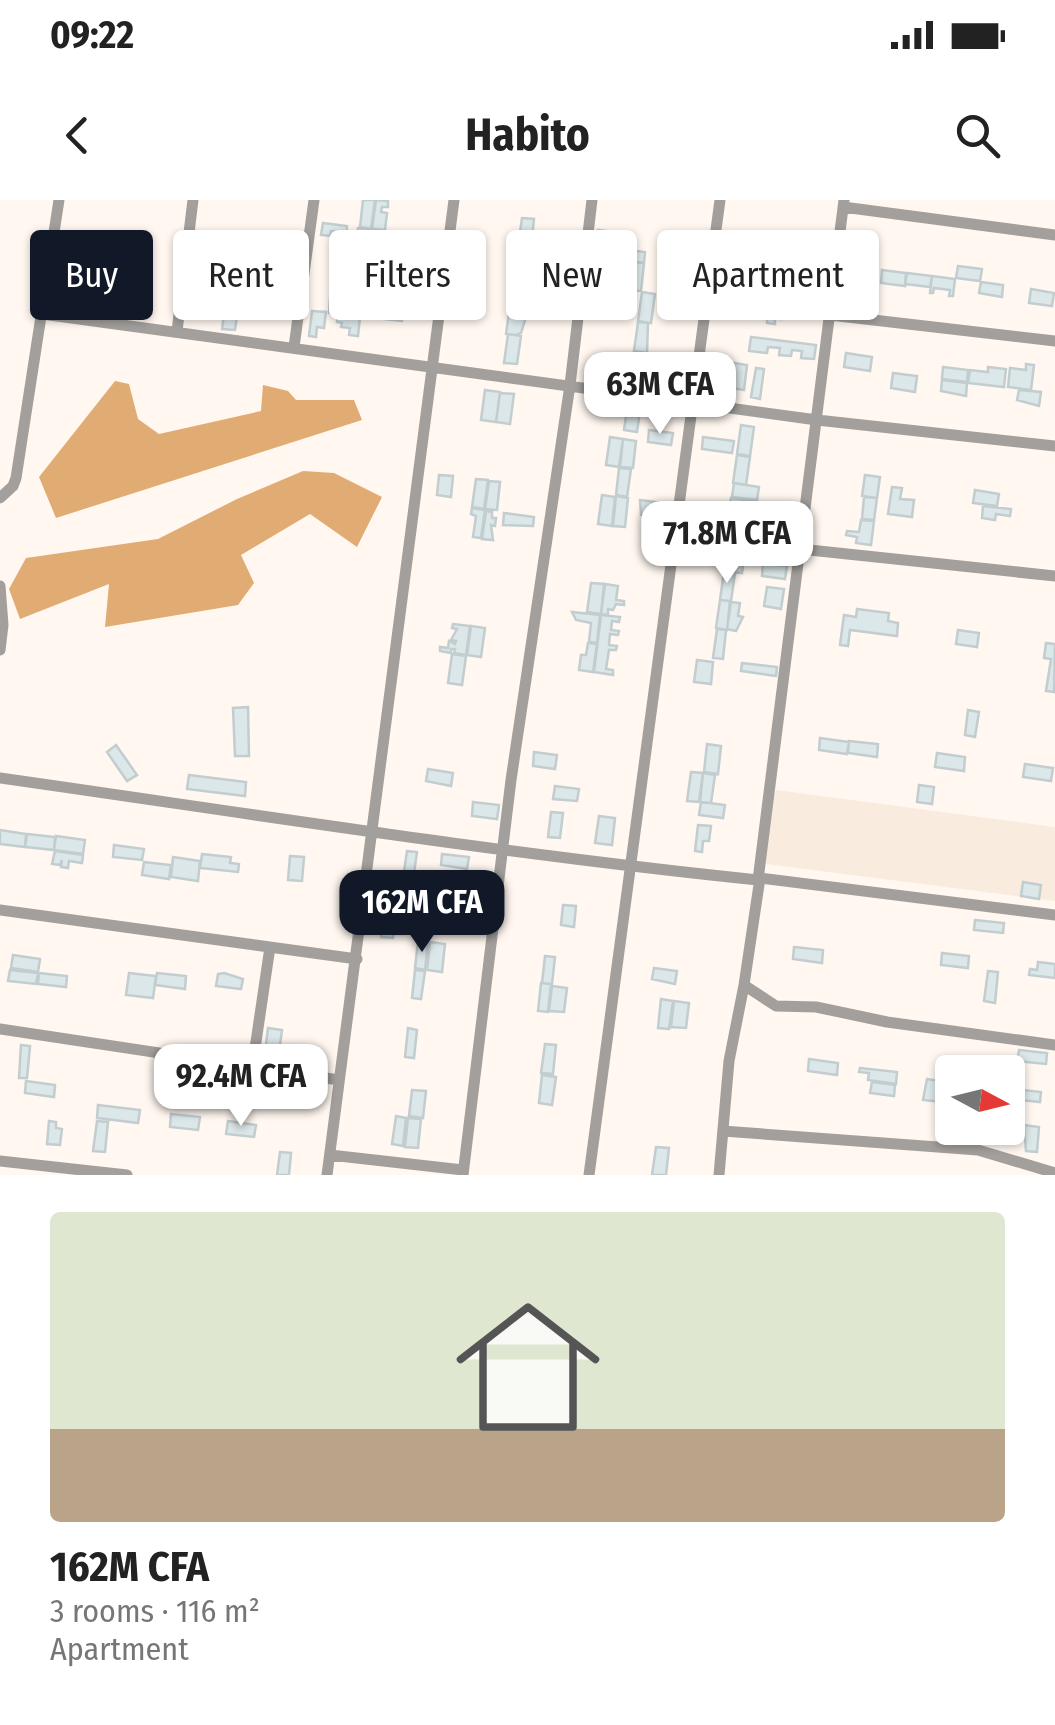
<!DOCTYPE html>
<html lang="en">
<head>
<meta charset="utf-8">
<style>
	body { margin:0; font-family:"Fira Sans Condensed",sans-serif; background:#f2f2f2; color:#222; height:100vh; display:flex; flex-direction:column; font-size:38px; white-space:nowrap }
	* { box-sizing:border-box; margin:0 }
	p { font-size:32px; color:#767676 }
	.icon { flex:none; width:55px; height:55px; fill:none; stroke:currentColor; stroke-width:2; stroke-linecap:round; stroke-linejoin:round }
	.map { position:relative; height:975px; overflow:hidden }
	.side { display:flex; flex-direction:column; background:#fff; flex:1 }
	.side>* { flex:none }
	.guide { position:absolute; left:30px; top:30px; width:995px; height:90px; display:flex; gap:20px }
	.needle { width:65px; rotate:97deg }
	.fabs { position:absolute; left:935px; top:855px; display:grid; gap:20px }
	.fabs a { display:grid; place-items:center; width:90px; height:90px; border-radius:10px; background:#fff; box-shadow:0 2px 8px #0004; font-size:50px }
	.price { position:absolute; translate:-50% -85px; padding:0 22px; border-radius:20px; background:#fff; color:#222; font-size:32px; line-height:65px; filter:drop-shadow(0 2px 5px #0008) }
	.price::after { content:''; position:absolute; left:50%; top:60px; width:30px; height:22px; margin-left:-15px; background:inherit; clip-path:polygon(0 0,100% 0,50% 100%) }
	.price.selected { background:#111827; color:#fff }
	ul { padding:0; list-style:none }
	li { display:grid; align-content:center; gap:20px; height:530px; padding:0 50px }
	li+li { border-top:2px solid #e0e0e0 }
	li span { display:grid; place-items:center; height:310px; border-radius:10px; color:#555 }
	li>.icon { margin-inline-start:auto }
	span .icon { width:180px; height:180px; fill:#fffc; stroke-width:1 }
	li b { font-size:42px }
	.tag { padding:0 35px; border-radius:10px; background:#fff; box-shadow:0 2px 8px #0004; font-size:35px; line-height:90px }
	.tag.selected { background:#111827; color:#fff }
	.status { display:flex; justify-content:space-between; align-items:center; height:70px; padding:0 50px; background:#fff; direction:ltr }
	.status svg { height:28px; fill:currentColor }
	header { display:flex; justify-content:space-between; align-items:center; height:130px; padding:0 50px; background:#fff; font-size:45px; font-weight:700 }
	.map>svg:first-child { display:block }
	.built { fill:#f9ecdf }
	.water { fill:#e1ac73 }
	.building { fill:#dce7e9; stroke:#c2cdcf; stroke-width:2.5 }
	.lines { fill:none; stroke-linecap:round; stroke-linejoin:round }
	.minor { stroke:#a29f9c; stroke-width:11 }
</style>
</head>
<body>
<div class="status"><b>09:22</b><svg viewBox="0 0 49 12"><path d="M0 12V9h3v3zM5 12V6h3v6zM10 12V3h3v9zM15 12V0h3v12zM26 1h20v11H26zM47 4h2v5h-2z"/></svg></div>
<header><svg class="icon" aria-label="back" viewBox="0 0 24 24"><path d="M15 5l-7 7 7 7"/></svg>Habito<svg class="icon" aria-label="search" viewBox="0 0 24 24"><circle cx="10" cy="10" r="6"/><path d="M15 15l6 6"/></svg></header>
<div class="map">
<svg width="1055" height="975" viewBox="0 0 1055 975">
	<rect width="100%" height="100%" fill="#fff7f0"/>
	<path class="built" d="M776,590L1055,627V701L759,663Z"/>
	<path class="water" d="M115,181L129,184L138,219L159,234L261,211L263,185L288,191L296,200H354L362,220L56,318L39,277Z
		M303,271L334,273L382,297L357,347L310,314L241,355L254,383L238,405L105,427L109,384L20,419L9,389L26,358L158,339L237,299Z"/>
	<path class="building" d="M363,0H375L371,29L360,27Z
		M376,0L388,1V7H382L381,12L387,13L385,30L372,29Z
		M522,18L534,19L532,37L539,38L538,44H531V48L518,46Z
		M323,23L347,26L346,39L340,38L341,32L331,31L330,36L321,35Z
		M358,28L372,29L368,57L355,56Z
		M372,29L408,34L405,51L398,50L400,41L371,37Z
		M598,30L607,31L605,51L611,52L610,58L595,56Z
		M233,41L247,43L243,71L230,70Z
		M247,43L258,44L255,73L244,72Z
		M265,45L294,49L293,59L263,55Z
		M518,47L529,49L526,76L514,75Z
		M612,48L645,52L644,63L611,59Z
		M538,49L567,53L566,60L553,58L552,63L536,61Z
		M102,55L115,56L112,84L100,83L101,71H96Z
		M632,62L644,63L641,91L628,90Z
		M958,66L982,69L980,81L956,78Z
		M882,70L906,73L905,86L881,83Z
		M231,71L243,73L239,101L227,99Z
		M907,73L932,76L930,87L905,84Z
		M514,76L528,78L525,106L510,104Z
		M932,76L955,79L953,96H949L950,90L934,88L933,93H930Z
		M541,81L563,84L561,96L539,93Z
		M981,82L1003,85L1002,97L979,93Z
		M112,85L119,86V93H124L123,102H117L115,115L109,114Z
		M771,89L787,91L784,111L769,108Z
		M1031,89L1054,93L1052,106L1029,103Z
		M642,92L655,94L651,123L638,121Z
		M330,98L348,100L346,114L329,113Z
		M226,100L239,102L235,130L222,129Z
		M376,102L400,104L399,110L404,111L402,121L374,118Z
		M510,105L529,107L521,133L516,135L506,134Z
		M757,107L783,111L781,119L775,118V124L767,123V117L756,115Z
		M312,111L326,112L324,128L317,127L316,137L309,136Z
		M337,114L360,117L358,136L349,135L350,128L341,127L342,123L337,122Z
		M638,122L648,123L647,153L634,151Z
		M508,134L521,136L517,164L504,163Z
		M751,137L816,145L814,159L801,158L802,151L792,150L791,156L779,155L780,148L768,147L767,153L749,151Z
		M846,153L872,157L870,171L844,167Z
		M728,162L747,165L744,190L725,187Z
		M1026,164L1034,165L1031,190L1008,187L1010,168L1026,170Z
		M943,167L968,170L967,182L942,179Z
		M988,167L1006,169L1004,187L968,183L970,170L988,172Z
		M631,168L657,171L656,177L665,178L664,187L629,183Z
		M756,168L764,169L760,199L751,197Z
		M893,173L917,176L915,192L891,188Z
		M942,180L967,183L966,196L941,191Z
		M485,190L500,192L496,222L481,220Z
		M1019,190L1041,192L1039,206L1017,200Z
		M500,193L514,194L510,224L496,222Z
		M627,209L640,211L637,232L624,230Z
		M741,225L754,227L750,256L737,254Z
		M649,230L673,233L671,245L648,242Z
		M610,237L623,239L619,267L606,265Z
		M703,237L734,241L732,253L702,249Z
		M623,239L636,241L633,268L620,267Z
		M737,255L750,257L746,285L733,283Z
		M619,268L631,269L627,297L616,295Z
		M439,275L453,276L451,297L437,295Z
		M865,275L880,277L877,298L862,296Z
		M476,279L488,280L484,309L472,307Z
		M489,281L500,282L497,310L485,309Z
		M734,283L759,287L757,300L732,297Z
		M892,287L902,288L900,299L914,300L912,317L888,314Z
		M975,290L999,294L997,306L973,303Z
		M602,295L615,297L612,326L598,324Z
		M616,296L628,298L625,327L613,326Z
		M864,297L877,298L874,320L862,319Z
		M731,298L759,302L757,316L729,312Z
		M640,300L664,303L663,313L649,311L648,316L641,315Z
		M983,306L1011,309L1010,316L996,314L995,320L982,318Z
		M472,308L485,310L481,338L473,337L476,316L471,314Z
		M486,311L492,312V318H496L495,326L491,325L493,340L482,339Z
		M504,313L534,317L533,326L503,325Z
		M741,315L757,317L753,345L731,341L732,327L740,328Z
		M861,320L874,321L871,345L856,343L857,337L846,335L847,331L859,332Z
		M729,342L753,345L751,361L744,360L742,373L725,371Z
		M763,363L787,366L785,379L762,376Z
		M724,371L735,373L731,401L720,400Z
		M591,383L604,384L601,414L587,412Z
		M605,384L618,386L616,400L624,401V405L616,404L613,410L608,409V415L601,414Z
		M767,387L784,389L781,409L764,406Z
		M720,400L730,401L727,430L716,428Z
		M731,402L740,403L738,416L743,417L736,431L727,429Z
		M857,409L889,413L888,421L898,423L897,436L850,430L848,446L840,445L844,415L856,417Z
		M572,412L600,415L597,443L589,442L591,423L576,420Z
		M601,415L620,417L619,422L612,421L611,430L619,431L618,435L610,434L609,445L617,446L616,450H609L606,469L613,470V475L594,472Z
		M453,424L470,426L466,455L454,453L455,449H451V453L440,451V447L448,448L449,441L455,444L456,441L451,440L457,429L452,428Z
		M471,426L485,428L481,457L467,455Z
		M717,429L726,430L723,459L713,458Z
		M958,430L979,433L977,447L956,444Z
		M588,443L597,444L593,472L579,470L581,455H586Z
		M1046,443L1055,444L1054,492L1046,491L1051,459L1044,458Z
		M452,454L466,456L462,485L448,483Z
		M697,460L713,462L711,484L694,482Z
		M742,463L777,467L776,476L741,471Z
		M248,507L249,556H235L233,508Z
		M968,510L979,512L975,537L965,535Z
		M820,538L849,542L847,554L819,550Z
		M849,541L878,544L877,557L848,553Z
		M707,544L721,546L718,574L704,572Z
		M116,545L137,575L127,581L107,552Z
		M534,552L557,555L555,569L533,566Z
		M937,553L965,557L964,571L935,567Z
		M1025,564L1053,568L1051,581L1023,577Z
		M428,569L453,573L451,586L426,581Z
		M691,572L703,573L699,602L687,601Z
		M703,573L715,575L711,603L700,602Z
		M189,575L246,582L245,596L187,589Z
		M919,585L934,587L932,604L917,602Z
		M555,586L579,589L577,601L553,599Z
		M473,602L499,605L497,619L472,616Z
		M701,602L725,605L723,618L699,615Z
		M551,612L563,613L560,638L548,637Z
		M599,616L615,618L612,645L595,643Z
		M698,625L711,626L709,641H703L702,652L695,651Z
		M0,630L26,634L25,647L0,644Z
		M27,634L55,637L54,650L25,647Z
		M56,636L85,640L83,654L54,650Z
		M114,645L144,649L142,660L113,657Z
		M55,651L83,655L82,663L69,661L68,668L61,667L62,660L60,665L52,664Z
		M407,651L417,652L413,680L403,678Z
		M202,654L231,657L230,663L239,664L238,672L200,668Z
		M442,654L469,657L467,669L441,665Z
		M290,656L304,657L302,681L288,680Z
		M173,657L200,661L198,681L171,677Z
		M144,662L171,665L169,679L142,675Z
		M1023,682L1041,685L1039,699L1021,696Z
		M563,705L576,706L574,727L561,725Z
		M384,707L396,709L393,738L381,737Z
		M975,720L1004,723L1003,733L974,730Z
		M418,741L428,742L425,770L415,768Z
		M430,742L445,744L442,772L427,770Z
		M794,747L823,750L822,763L793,759Z
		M942,753L969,756L968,768L941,765Z
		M13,755L40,759L38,772L11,768Z
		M545,756L555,757L552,784L542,783Z
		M1038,762L1055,764V778L1029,775L1030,769L1037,770Z
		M654,768L677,771L675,784L652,779Z
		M10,770L38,773L36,784L8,781Z
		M415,770L425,771L421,799L412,798Z
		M988,771L998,772L995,803L984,801Z
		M39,773L67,776L66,787L38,784Z
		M129,773L156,776L153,798L126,795Z
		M157,773L186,776L185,789L155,785Z
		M224,773L243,779L241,789L216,786L218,774Z
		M541,783L551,784L548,812L538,811Z
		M552,786L567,788L564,812L549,811Z
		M661,799L673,801L669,829L658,828Z
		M674,801L689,803L686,828L671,827Z
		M268,828L282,830L279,853L265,852Z
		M408,828L417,830L414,858L405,857Z
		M545,844L556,845L553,874L541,873Z
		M21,845L30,846L27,878H19Z
		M1019,850L1047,853L1046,864L1017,861Z
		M809,859L838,863L837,875L808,871Z
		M860,868L897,872L896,884L868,880L869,873L859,872Z
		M542,875L556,877L552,905L539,903Z
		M927,879L952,883V903L923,900Z
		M26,881L55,885L54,897L25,893Z
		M872,882L895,885L894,896L870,893Z
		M1013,889L1041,892L1040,902L1012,899Z
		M412,890L426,891L423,918L409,916Z
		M98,905L140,910L138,923L97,918Z
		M171,914L200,917L198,930L170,927Z
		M396,916L406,918L403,946L392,944Z
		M408,918L421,919L418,948L405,947Z
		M49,921L56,922V928L62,929L60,945L47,944Z
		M97,921L108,922L105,952L93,951Z
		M228,921L256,925L254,937L226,934Z
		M1024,925L1039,927L1037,952L1026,951Z
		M656,947L669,948L666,975H652Z
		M280,952L291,953L289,975H277Z"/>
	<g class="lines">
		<path class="minor" d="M843,7L1055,35
			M42,114L817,220L1055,246
			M830,115L1055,141
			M177,131L193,0
			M294,147L314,0
			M0,298L13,286L16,278L59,0
			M800,349L1055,376
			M0,386L3,425L0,450
			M0,578C253,614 504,654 758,680L760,678L1055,715
			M758,680L844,0
			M0,710L357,759
			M744,785L776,806L816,807L887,822L1055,845
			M0,829L339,880
			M252,869L270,747
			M723,931L978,950L1055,973
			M330,955L463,970
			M0,961L127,975
			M327,975L454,0
			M463,975L511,580L570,185L592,0
			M589,975L720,0
			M719,975L729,861L744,785L760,678"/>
	</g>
</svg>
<div class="fabs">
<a><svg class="needle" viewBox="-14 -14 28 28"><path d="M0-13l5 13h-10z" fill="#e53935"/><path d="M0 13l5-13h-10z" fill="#767676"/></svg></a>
</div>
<b class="price" style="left:660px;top:237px">63M CFA</b>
<b class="price" style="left:727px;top:386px">71.8M CFA</b>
<b class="price selected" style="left:422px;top:755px">162M CFA</b>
<b class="price" style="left:241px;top:929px">92.4M CFA</b>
<div class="guide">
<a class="tag selected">Buy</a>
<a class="tag">Rent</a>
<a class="tag">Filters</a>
<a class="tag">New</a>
<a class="tag">Apartment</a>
</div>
</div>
<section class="side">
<ul>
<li><span style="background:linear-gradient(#dfe7d0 70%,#b9a48a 0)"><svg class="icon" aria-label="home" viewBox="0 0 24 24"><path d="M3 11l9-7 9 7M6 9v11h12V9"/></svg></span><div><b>162M CFA</b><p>3 rooms · 116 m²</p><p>Apartment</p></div></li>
</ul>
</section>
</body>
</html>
